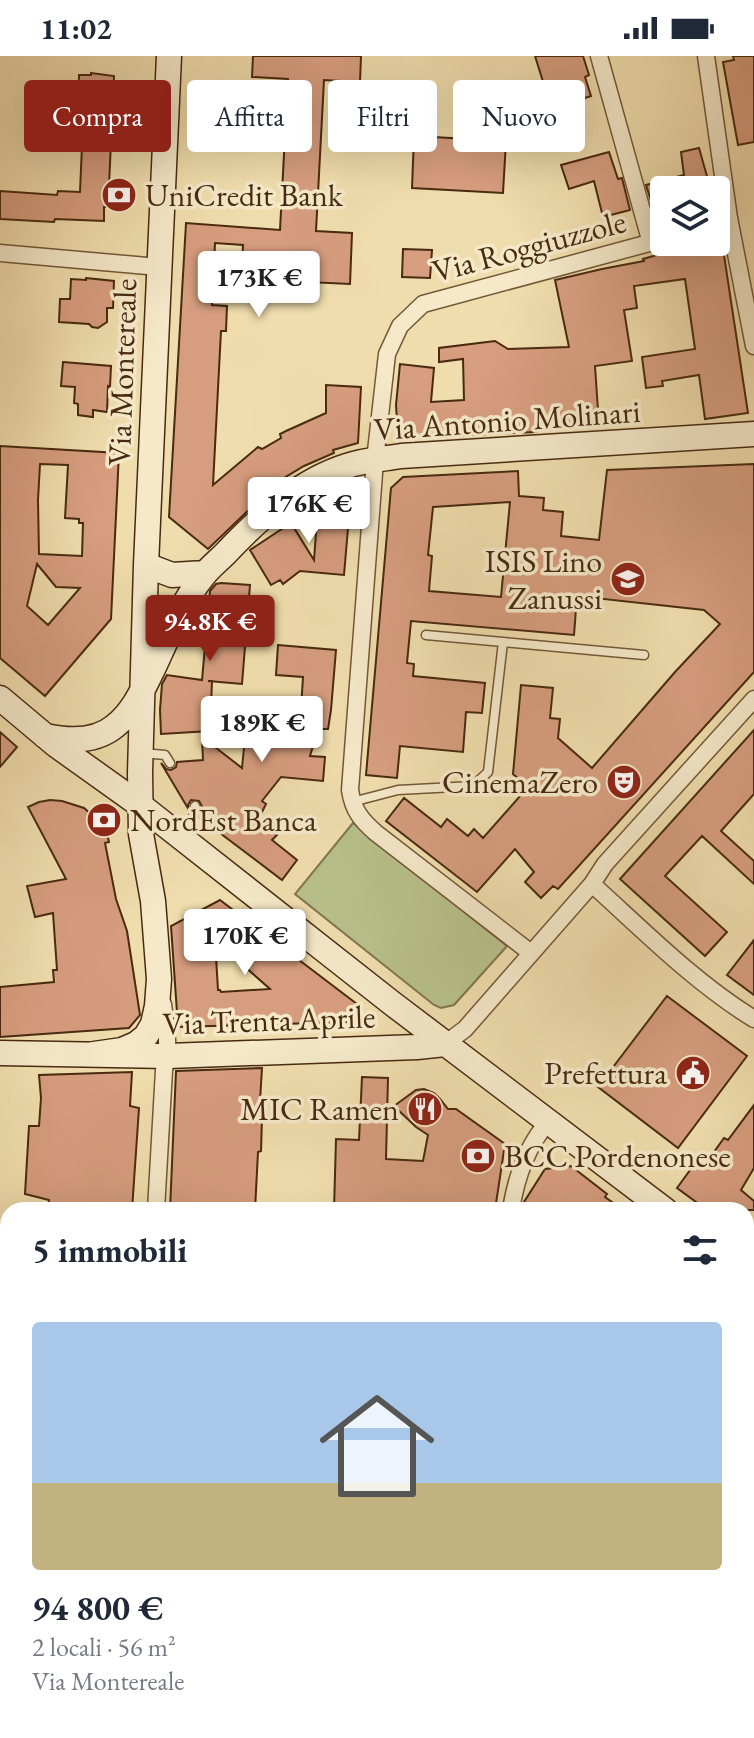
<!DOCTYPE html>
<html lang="it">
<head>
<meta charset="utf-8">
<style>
	body { margin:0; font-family:"EB Garamond",serif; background:#f2f2f3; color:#1f2937; height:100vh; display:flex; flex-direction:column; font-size:30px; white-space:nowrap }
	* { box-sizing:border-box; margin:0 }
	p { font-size:26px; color:#747a83 }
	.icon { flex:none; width:44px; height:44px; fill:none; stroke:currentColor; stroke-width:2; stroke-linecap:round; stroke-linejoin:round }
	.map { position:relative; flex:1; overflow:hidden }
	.details { position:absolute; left:0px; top:1146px; width:754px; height:536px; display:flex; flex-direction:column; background:#fff; border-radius:24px 24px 0 0; box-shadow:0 8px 32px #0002 }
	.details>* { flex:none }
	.banner { position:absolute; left:24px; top:24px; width:706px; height:72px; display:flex; gap:16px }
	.buttons { position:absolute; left:650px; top:120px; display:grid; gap:16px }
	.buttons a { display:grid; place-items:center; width:80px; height:80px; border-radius:8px; background:#fff; box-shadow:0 8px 32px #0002; font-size:40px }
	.price { position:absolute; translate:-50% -68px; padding:0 18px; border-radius:8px; background:#fff; color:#222; font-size:26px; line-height:52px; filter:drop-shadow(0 2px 4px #0008) }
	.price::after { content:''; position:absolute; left:50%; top:48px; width:24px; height:18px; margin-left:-12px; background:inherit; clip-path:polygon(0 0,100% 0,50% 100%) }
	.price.on { background:#8f2418; color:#fff }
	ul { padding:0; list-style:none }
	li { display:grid; align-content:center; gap:16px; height:424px; padding:0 32px }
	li+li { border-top:2px solid #e0e1e3 }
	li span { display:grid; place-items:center; height:248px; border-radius:8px; color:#555 }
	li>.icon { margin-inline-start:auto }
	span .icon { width:144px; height:144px; fill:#fffc; stroke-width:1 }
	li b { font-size:34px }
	h2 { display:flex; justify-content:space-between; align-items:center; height:96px; padding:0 32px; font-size:34px }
	.pill { padding:0 28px; border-radius:8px; background:#fff; box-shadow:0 8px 32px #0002; font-size:28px; line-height:72px }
	.pill.on { background:#8f2418; color:#fff }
	.status { display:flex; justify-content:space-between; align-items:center; height:56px; padding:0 40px; background:#fff; direction:ltr }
	.status svg { height:22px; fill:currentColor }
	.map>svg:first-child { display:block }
	.green { fill:#b8c18b; stroke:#80764e; stroke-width:2 }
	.water { fill:#9cbab2; stroke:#7b8072; stroke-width:2 }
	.building { fill:#d69d7e; stroke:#492a11; stroke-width:2; fill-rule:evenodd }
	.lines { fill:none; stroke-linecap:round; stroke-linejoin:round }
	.lane-casing { stroke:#735738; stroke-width:11 }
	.street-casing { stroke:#735738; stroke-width:19 }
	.secondary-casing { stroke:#492a11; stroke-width:27 }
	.lane { stroke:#f5e9ca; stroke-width:8 }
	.street { stroke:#f5e9ca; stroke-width:16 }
	.secondary { stroke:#f5e9ca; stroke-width:24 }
	.labels { text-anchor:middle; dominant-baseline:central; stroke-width:7; stroke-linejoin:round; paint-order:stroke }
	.poi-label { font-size:32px; fill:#492a11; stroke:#f5e9ca; text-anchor:end }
	.street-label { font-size:32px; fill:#492a11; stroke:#f5e9ca }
</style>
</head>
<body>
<div class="status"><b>11:02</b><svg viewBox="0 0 49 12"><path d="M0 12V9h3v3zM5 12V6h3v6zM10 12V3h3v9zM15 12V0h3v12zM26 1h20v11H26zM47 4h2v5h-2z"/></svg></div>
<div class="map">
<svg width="754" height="1682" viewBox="0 0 754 1682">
	<rect width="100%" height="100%" fill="#f0ddad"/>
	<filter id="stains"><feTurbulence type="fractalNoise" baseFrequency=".0025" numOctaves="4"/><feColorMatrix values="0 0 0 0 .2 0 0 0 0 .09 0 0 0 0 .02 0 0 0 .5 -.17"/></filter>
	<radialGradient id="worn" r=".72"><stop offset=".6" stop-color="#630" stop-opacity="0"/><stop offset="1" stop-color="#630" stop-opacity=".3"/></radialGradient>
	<path class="green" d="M353,767L507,890L454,949L441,952L434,949L295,838Z
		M752,1343H754V1587L746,1590V1358Z
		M0,1398H8V1479H0Z
		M8,1629V1674H77L78,1678L56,1682H0V1630Z
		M643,1674H710L712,1682H641Z"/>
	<path class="water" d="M754,1386V1545L746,1548V1399Z"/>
	<path class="building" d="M253,0H361L360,26L324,24L316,175L352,177L350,228L241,223L243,189L215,187L212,249L227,250L226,275H221L213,429L258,391L262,393L281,382L280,378L286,375L326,357V329L361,331L358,387L333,394L334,397L304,410L279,425L208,493L169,461L186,167L280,174L288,23L252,21Z
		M535,0H583L589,19L585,21L591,40L563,49L558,29L545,32Z
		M733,0H754V86L738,89L723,6L734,4Z
		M91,17L114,20L108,151H104V165L55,163L54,166L0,163V135L57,139L58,135L80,136L83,66H78L79,19H91Z
		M414,80L506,85L503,137L412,132Z
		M699,92L710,131L702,134H664V145L652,148L646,129L684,119L681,96Z
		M609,96L618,123L622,122L630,154L603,161L594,125L569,133L561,109Z
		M703,186H722L748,357L705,363L699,319L662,325L663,330L646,332L642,301L695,293L685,223L634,230L637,252L624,254L632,305L595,310L599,369L536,373V376L398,382L396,349L400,308L434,312L431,346L464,344L463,303L439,306V292L495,285L508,293L569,291L555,224L602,213L644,205L643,203Z
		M403,193L432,194L430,222L402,221Z
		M86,222L114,225L113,252H107V266L98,272L92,271L89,268L59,266L60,243H70L71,223L86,224Z
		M63,306L111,310L110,331L108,330L107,356L93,354V361L78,359V348L74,347L75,331L61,330Z
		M0,390L119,397L111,563L45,640L0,602ZM40,408L68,409L65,462L79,463V467H83L82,500L39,498L38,444ZM37,508L56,531L80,532L48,569L27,550Z
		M754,408V616L558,833L553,830L541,842L525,826L534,816L515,793L477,836L386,765L404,742L441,771L447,763L468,780L474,773L483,782L528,731L513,718L521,629L553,632L550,662L560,663L558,682L592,712L675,616L720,568L704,554L577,540L574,579L411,565L407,607L414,608L413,620L485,627L482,657L466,656L463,696L400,690L397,722L366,719L391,432L403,421L518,415L519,440L544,442L543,454L563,456L561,480L599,484L607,414ZM510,446L501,541L429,535L432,500L428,499L433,451Z
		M341,436L351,437L344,519L300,515L283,528L280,524L271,529L250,494L291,467L314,504L318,450Z
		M221,527L250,529L242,628L208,625H212L210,675L161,678L160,654L162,628L167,619L202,624L210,535L216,528Z
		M278,589L336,594L331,654L328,673H318L310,700L325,701L323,725L281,721L262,745L266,748L258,764L277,779L272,784L297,804L282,824L200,762L204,754L199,745L191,744L188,749L189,754L161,707L166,713L171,714L176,711L177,706L203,704L202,681L242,712L247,661L263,663L262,681L299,685L303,621L276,619Z
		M754,674V738L721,775L754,805V828L702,780L665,820L727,876L705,900L620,823Z
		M0,676L17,691L0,711Z
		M50,744L62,745L84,752L102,768L107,777L109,786L105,787L116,843L127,875L140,959L129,972L0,981V931L54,926L53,914H57L53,857L35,861L27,830L66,823L28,751L39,746Z
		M220,844L357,948L350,966L178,971L171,870ZM215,884L226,894L270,933L221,936L220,934H218Z
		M754,884V939L727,919Z
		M667,940L747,1000L678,1092L598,1031Z
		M262,1012L259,1061L262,1062L261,1095L258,1096L255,1154H170L176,1015Z
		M132,1016L130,1050L139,1052L132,1154H48L49,1144L25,1138L29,1070H39L41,1042L39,1019Z
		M362,1021L388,1022L386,1103L423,1105L428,1079L416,1071L394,1050L416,1034L424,1033L434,1037L440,1043L448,1053H456L505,1088L495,1154H334L336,1083L359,1084Z
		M754,1049V1112L741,1134L754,1145V1154H707L677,1132L699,1102L706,1107L724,1082L728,1084Z
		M571,1110L607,1138L605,1141L623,1154H522L524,1146L545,1113Z"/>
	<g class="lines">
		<defs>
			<path id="lane" d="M426,579L503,586
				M142,697L165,699L170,707
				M352,746L398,734L473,730L488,716L503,586L644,599
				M183,777L197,754L195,750"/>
			<path id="street" d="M599,0L651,187
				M706,0L729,162L754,290
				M0,197L159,211
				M592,828C643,874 694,926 754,963
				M531,897L376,777C361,764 353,754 350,734L375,404L387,298L400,270L423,248L664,183
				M445,988L465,973L592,828L605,808L754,643
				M156,1154L164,1014C170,991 166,971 163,948
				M511,1154C516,1122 527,1090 548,1066
				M0,1317L8,1318
				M746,1633L754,1635
				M210,1674L211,1682
				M469,1674L480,1682"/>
			<path id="secondary" d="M146,509L172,519L205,517
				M0,642L56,689L140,749L393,948L665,1154
				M45,680C68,685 96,686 115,670C133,656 142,635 152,615C167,583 181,547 204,519C210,511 218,505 225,498C259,462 299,425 347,410C365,404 383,403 401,400L754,378
				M0,997L168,1000L417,991L445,988
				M94,998L122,994L136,988L146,980L153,968L157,950L159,923L153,845L141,778L140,717L146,509L169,0
				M746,1215L754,1221"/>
		</defs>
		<use href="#lane" class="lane-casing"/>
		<use href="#street" class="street-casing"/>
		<use href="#secondary" class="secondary-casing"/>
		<use href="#lane" class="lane"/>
		<use href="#street" class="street"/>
		<use href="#secondary" class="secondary"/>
	</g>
	<defs>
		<symbol id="bank-disc" viewBox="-11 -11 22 22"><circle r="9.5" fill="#8f2418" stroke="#f5e9ca"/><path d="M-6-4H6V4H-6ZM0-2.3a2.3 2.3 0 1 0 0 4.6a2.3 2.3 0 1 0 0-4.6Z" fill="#fff"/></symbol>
		<symbol id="school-disc" viewBox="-11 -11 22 22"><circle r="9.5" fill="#8f2418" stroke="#f5e9ca"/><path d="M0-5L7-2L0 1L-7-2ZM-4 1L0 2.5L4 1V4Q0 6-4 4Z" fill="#fff"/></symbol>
		<symbol id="theatre-disc" viewBox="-11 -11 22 22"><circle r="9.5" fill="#8f2418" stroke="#f5e9ca"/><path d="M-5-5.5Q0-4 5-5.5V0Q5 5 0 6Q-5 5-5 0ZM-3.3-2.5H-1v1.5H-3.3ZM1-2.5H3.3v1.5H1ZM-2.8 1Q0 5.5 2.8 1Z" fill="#fff"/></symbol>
		<symbol id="civic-disc" viewBox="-11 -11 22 22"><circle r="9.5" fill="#8f2418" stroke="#f5e9ca"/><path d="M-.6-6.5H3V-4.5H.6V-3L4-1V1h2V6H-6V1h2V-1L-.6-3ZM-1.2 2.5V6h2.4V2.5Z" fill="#fff"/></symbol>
		<symbol id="restaurant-disc" viewBox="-11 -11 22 22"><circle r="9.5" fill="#8f2418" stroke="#f5e9ca"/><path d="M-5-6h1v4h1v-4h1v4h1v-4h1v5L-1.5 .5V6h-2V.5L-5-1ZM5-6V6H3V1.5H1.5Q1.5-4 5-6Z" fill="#fff"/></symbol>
	</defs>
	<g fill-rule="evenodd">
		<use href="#bank-disc" x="99" y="119" width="40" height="40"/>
		<use href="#school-disc" x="608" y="503" width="40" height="40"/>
		<use href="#theatre-disc" x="604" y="706" width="40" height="40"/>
		<use href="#bank-disc" x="84" y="744" width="40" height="40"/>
		<use href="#civic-disc" x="673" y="997" width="40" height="40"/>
		<use href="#restaurant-disc" x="405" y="1033" width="40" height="40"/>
		<use href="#bank-disc" x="458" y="1080" width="40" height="40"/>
	</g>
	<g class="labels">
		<g class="poi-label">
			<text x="145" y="139" text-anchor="start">UniCredit Bank</text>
			<text x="602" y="505">ISIS Lino<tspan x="602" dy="37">Zanussi</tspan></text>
			<text x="598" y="726">CinemaZero</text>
			<text x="130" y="764" text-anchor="start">NordEst Banca</text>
			<text x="667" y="1017">Prefettura</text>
			<text x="399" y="1053">MIC Ramen</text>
			<text x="504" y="1100" text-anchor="start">BCC Pordenonese</text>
		</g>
		<g class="street-label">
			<text transform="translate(529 190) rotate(-15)">Via Roggiuzzole</text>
			<text transform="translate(122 316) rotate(-88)">Via Montereale</text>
			<text transform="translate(507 364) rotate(-4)">Via Antonio Molinari</text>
			<text transform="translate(269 964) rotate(-2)">Via Trenta Aprile</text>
		</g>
	</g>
	<rect width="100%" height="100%" filter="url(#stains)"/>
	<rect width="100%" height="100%" fill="url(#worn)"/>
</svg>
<div class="buttons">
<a><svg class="icon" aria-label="layers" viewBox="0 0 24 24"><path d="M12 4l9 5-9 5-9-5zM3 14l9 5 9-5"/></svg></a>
</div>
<b class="price" style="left:259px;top:263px">173K €</b>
<b class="price" style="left:309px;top:489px">176K €</b>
<b class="price on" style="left:210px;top:607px">94.8K €</b>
<b class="price" style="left:262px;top:708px">189K €</b>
<b class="price" style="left:245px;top:921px">170K €</b>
<div class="banner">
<a class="pill on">Compra</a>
<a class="pill">Affitta</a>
<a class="pill">Filtri</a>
<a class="pill">Nuovo</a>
</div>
<section class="details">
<h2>5 immobili<svg class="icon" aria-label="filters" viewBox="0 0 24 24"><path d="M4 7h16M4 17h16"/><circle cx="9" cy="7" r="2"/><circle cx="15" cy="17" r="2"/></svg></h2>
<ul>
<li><span style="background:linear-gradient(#a9c7e8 65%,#c2b280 0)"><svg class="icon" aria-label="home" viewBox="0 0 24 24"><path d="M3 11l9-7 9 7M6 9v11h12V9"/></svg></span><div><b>94 800 €</b><p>2 locali · 56 m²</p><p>Via Montereale</p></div></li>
</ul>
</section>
</div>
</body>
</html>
